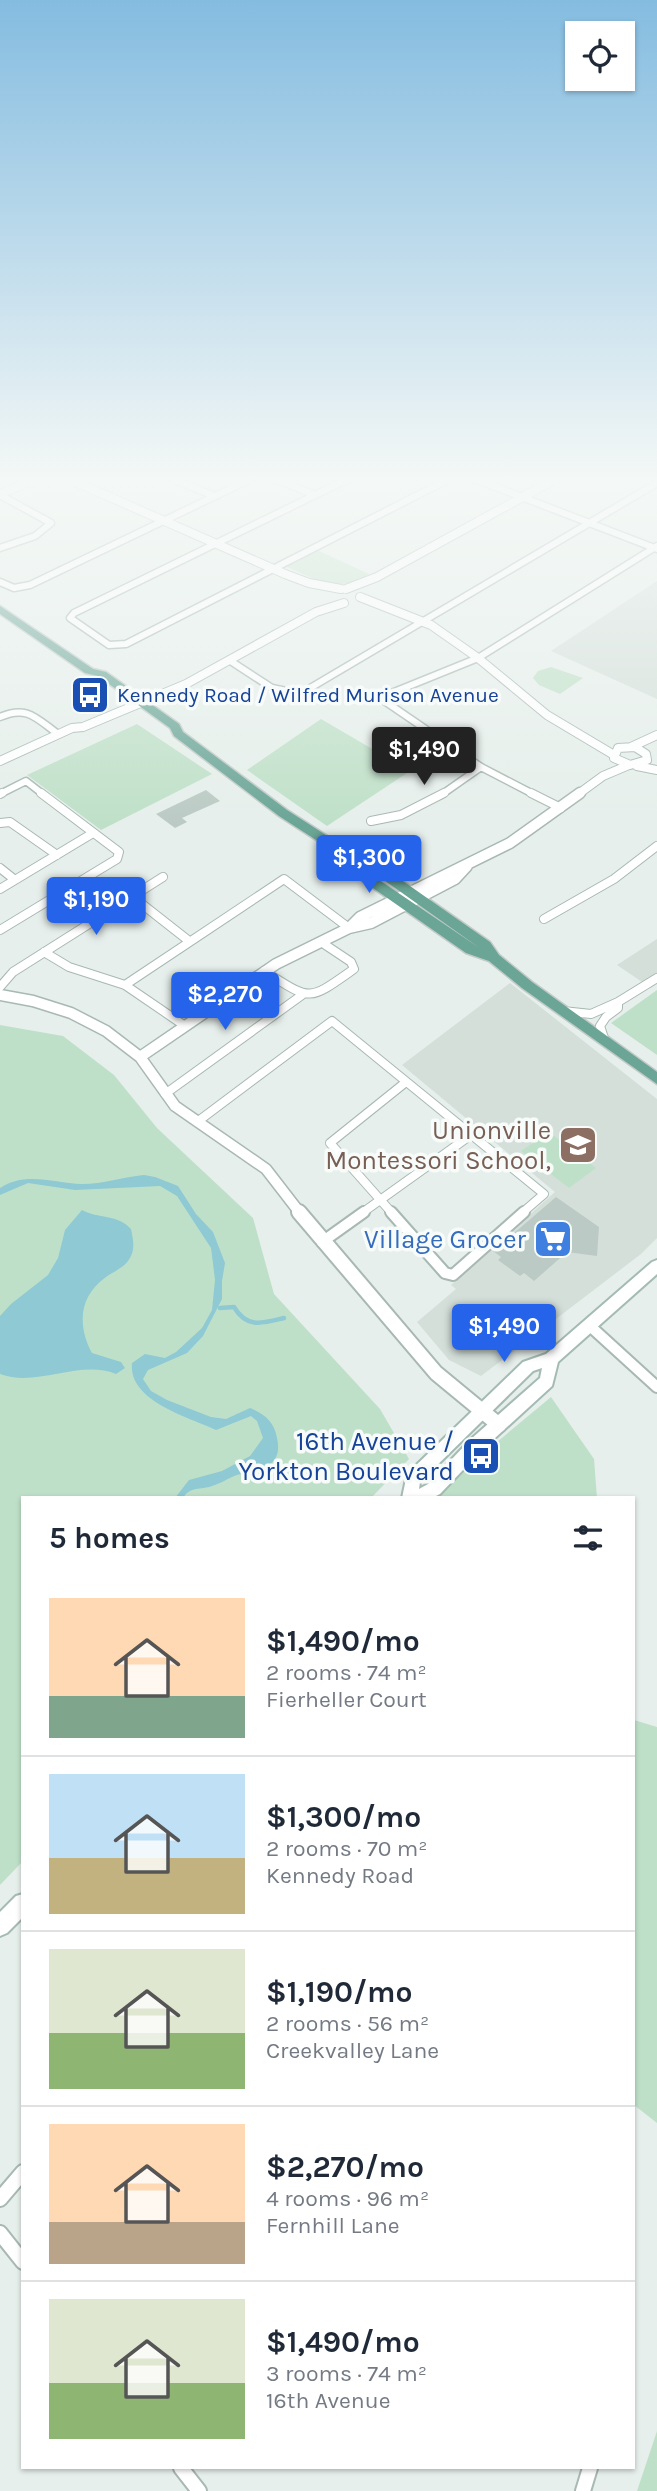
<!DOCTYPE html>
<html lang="en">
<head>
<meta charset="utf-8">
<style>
	body { margin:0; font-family:Karla,sans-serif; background:#f6f6f7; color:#1f2937; height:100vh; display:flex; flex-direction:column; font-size:26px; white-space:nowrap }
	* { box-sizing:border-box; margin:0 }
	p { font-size:23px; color:#747a83 }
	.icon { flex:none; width:38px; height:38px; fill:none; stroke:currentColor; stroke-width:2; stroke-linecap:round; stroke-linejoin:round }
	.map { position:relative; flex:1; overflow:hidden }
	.panel { position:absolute; left:21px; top:1496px; width:614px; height:973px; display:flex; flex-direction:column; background:#fff; border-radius:0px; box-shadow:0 2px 5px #0004 }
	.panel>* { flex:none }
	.buttons { position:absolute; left:565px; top:21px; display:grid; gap:14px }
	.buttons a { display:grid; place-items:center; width:70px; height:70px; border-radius:0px; background:#fff; box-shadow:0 2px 5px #0004; font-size:35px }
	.price { position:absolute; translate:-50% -60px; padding:0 16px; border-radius:7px; background:#2563eb; color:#fff; font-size:23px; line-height:46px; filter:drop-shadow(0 2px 4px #0008) }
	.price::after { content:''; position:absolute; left:50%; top:42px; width:21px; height:16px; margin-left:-10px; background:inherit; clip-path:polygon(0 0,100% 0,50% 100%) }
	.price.selected { background:#222; color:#fff }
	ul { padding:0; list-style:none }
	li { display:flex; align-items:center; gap:21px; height:175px; padding:0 28px }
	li+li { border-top:2px solid #e0e1e3 }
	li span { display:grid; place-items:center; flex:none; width:196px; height:140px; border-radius:0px; color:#555 }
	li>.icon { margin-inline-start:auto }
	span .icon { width:84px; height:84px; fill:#fffc; stroke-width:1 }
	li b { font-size:30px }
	h2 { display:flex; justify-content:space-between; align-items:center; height:84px; padding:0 28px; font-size:30px }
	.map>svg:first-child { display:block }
	.built { fill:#d4dfda }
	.green { fill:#bfe0c8 }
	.water { fill:#8ec9d4 }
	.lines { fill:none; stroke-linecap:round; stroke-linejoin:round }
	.stream { stroke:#8ec9d4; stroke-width:4.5 }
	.building { fill:#bbcac4 }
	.minor-far3-casing { stroke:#a8b8b2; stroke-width:9 }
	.minor-far2-casing { stroke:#a8b8b2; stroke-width:10 }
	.minor-far1-casing { stroke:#a8b8b2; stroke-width:14 }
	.minor-casing { stroke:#a8b8b2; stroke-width:18 }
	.tertiary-far2-casing { stroke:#a8b8b2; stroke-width:10 }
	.tertiary-far1-casing { stroke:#a8b8b2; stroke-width:13 }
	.tertiary-casing { stroke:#a8b8b2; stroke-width:18 }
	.secondary-casing { stroke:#a4bbb3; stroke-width:4 }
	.primary-casing { stroke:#c2cac8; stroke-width:3 }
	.minor-far3 { stroke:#fff; stroke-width:6 }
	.minor-far2 { stroke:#fff; stroke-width:8 }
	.minor-far1 { stroke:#fff; stroke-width:10 }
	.minor { stroke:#fff; stroke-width:14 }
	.tertiary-far2 { stroke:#fff; stroke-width:8 }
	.tertiary-far1 { stroke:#fff; stroke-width:10 }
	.tertiary { stroke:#fff; stroke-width:14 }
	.secondary { fill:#fff; fill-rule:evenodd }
	.primary { fill:#6aa596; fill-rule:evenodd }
	.labels { text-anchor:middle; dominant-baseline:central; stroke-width:7; stroke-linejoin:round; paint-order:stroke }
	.far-transit-label { font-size:21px; fill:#164399; stroke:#f7fbf9; text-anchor:start }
	.education-label { font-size:26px; fill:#785e54; stroke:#f7fbf9; text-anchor:end }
	.shop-label { font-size:26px; fill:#366cbe; stroke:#f7fbf9; text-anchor:end }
	.transit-label { font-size:26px; fill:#164399; stroke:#f7fbf9; text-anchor:end }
</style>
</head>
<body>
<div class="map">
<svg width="657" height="2491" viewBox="0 0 657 2491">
	<rect width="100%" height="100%" fill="#e6efeb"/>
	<path class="built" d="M657,581V699L551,651Z
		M657,939V984L651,988L617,965Z
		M510,983L657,1099V1238L641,1254L481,1376L449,1360L417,1322L456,1289L451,1285L555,1192L402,1065Z"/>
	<path class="green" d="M317,550L369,574C334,594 321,581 287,567Z
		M551,667L583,678L560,694L539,685L533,678L538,671Z
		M321,719L410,771L327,826L247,770Z
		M137,724L212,774L101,830L27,775Z
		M657,990V1055L611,1023Z
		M0,1025L63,1036L114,1075L157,1128L253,1218L274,1294L380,1409L409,1459L371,1498H23V1861L0,1885Z
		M549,1132L596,1168L569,1188L521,1151Z
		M551,1397L594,1459L597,1498H438L473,1462Z
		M634,1720L657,1727V2123L634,2105Z
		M657,2431V2491H637Z"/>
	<path class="water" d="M144,1175L155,1177L178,1186L196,1214L213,1232L225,1263L222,1281V1299L203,1336L187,1353L148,1370L143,1379L151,1391L167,1400L211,1417L226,1419L250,1408C264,1414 274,1421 277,1438C284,1469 257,1469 237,1475C228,1478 220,1484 212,1486C201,1490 190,1486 183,1498H175L189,1480L222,1471L250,1456L263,1438L257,1421L251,1416L216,1430C188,1417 128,1401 132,1363L145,1354L165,1358L176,1352L202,1328L212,1310L215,1280L211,1248L177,1196L160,1186L75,1190L28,1183L0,1195V1188C25,1171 54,1183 82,1184C103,1184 123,1177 144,1175Z
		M82,1210C98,1219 118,1214 131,1229C133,1239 135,1247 131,1256C126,1267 116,1270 106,1277C79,1296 77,1325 92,1353L121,1362L125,1368L116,1374C79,1359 37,1388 0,1374V1316L11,1304L48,1275L58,1258L65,1230Z"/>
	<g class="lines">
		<path class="stream" d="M220,1308L234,1307C247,1329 263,1323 284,1318"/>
	</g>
	<path class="building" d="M206,790L220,801L182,818L187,822L175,828L156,814Z
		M556,1197L599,1227L597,1256L567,1252L534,1281L524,1273L520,1276L498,1260L501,1257L493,1251Z"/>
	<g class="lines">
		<defs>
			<path id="minor-far3" d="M166,476L214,496
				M268,476L315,495
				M354,476L74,613L70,618L109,645L126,644L455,476
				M467,476L657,549
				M0,495L51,523L35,536L0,548
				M0,582L14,588L30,585L257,476
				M229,660L272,688L300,694L657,483
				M0,717C27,705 36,718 58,734
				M0,794L26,781L44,795
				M441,795L481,767
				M535,795L481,767L383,700L394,692L478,658L657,546"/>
			<path id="minor-far2" d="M531,793L561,808
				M0,794L2,793
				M371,821L401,815L444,793
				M0,823L10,822L57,855
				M0,868L15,880
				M0,889L93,833
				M133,897L189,941
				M544,919L614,879L657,846
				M0,930L117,859L119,852L41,793
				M44,952L69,967L125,985L185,1026
				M264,971C312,1001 307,1002 354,969L351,962L321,942
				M125,985L284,879L349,928
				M0,987L13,972L163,877
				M563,1011L591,1014L618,1002L657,978
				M605,1041L600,1026L606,1017L618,1008V1002
				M165,1094L302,995
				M197,1122L332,1021L544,1194L522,1213
				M362,1213L471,1135
				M392,1213L330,1143L406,1082"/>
			<path id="minor-far1" d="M391,1212L445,1273L453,1275L524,1212
				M322,1242L364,1212
				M590,1326L657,1387"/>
			<path id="minor" d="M0,2199L23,2172
				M0,2233L23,2262
				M181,2468L199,2491
				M583,2491L590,2468"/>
			<path id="tertiary-far2" d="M62,476L285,574L309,583L341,589
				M0,494L43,476
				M346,589L377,577L561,476
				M360,597L431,625L478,658L547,715L614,755
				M631,747L657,735
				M635,747L646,754L647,760L630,765L614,758L618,748Z
				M0,761L72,728L83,727L186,684L316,612L344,603
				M637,766L657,770
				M577,795L603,776L629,765"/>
			<path id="tertiary-far1" d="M352,925L360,917L510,843L580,793
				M0,995L33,1001L71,1013L106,1031L140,1057L175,1106L266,1169L300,1213
				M140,1057L276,964L349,928L371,923L455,879L467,866"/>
			<path id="tertiary" d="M299,1212L436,1373L499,1425"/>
			<path id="secondary" d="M657,1260V1274L558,1362L552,1386L483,1449L440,1494L432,1498H402L407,1474L523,1362L546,1354L652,1262ZM542,1368L540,1378L471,1439L428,1484L419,1489L420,1482L533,1371Z
				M23,1894V1917L7,1933L0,1936V1912L16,1896Z"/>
			<path id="primary" d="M0,606L93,669L106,672L179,724L183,732L287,810L357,855L370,858L490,942L499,955L532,982L657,1072V1084L522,988L489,961L466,953L350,872L347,860L279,816L174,736L170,728L98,676L85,673L0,614ZM360,863L481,949L360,867Z"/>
		</defs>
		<use href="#minor-far3" class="minor-far3-casing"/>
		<use href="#minor-far2" class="minor-far2-casing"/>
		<use href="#minor-far1" class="minor-far1-casing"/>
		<use href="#minor" class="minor-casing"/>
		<use href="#tertiary-far2" class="tertiary-far2-casing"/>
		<use href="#tertiary-far1" class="tertiary-far1-casing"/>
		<use href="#tertiary" class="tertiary-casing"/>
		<use href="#secondary" class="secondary-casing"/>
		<use href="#primary" class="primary-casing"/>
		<use href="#minor-far3" class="minor-far3"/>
		<use href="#minor-far2" class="minor-far2"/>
		<use href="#minor-far1" class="minor-far1"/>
		<use href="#minor" class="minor"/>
		<use href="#tertiary-far2" class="tertiary-far2"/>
		<use href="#tertiary-far1" class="tertiary-far1"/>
		<use href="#tertiary" class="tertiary"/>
		<use href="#secondary" class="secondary"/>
		<use href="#primary" class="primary"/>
	</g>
	<linearGradient id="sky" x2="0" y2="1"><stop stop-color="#84bce0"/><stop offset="0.58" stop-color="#f4f8f6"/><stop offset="1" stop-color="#f4f8f6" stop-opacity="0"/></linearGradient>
	<rect width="657" height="825" fill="url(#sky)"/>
	<defs>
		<symbol id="bus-square" viewBox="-11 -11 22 22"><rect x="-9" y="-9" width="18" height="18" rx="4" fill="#1a4fb4" stroke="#f7fbf9"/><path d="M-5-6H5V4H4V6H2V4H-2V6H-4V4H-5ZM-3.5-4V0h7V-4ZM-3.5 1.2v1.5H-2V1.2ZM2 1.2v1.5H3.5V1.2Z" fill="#fff"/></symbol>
		<symbol id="school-square" viewBox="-11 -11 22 22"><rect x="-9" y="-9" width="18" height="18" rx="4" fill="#8d6e63" stroke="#f7fbf9"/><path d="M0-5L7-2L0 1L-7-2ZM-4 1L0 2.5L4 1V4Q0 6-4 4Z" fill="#fff"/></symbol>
		<symbol id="supermarket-square" viewBox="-11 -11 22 22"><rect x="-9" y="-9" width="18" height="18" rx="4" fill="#3f7fe0" stroke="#f7fbf9"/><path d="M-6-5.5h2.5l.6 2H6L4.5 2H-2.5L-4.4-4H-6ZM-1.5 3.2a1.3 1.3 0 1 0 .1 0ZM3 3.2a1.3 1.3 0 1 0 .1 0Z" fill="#fff"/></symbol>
	</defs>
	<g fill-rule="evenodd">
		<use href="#bus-square" x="68" y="673" width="44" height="44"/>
		<use href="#school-square" x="556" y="1123" width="44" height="44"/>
		<use href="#supermarket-square" x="531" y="1217" width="44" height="44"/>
		<use href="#bus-square" x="459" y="1434" width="44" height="44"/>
	</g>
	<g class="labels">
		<g class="far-transit-label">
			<text x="117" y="695">Kennedy Road / Wilfred Murison Avenue</text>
		</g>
		<g class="education-label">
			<text x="551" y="1130">Unionville<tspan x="551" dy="30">Montessori School,</tspan></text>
		</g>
		<g class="shop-label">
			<text x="526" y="1239">Village Grocer</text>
		</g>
		<g class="transit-label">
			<text x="454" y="1441">16th Avenue /<tspan x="454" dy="30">Yorkton Boulevard</tspan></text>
		</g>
	</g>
</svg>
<div class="buttons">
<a><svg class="icon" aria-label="locate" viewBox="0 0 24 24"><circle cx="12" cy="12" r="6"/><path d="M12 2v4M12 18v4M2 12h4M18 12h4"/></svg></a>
</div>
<b class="price selected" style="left:424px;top:787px">$1,490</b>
<b class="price" style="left:369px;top:895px">$1,300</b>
<b class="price" style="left:96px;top:937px">$1,190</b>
<b class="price" style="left:225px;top:1032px">$2,270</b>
<b class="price" style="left:504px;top:1364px">$1,490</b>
<section class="panel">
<h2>5 homes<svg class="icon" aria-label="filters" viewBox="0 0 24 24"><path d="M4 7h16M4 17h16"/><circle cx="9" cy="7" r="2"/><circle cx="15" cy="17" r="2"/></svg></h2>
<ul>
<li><span style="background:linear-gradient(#ffd9b3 70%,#7fa58c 0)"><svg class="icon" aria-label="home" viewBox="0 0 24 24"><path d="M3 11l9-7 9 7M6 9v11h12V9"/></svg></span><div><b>$1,490/mo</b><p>2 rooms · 74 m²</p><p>Fierheller Court</p></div></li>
<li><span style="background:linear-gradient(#bfe0f5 60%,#c2b280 0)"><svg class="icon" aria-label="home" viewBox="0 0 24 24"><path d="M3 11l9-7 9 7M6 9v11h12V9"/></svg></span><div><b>$1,300/mo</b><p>2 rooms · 70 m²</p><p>Kennedy Road</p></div></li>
<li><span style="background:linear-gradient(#dfe7d0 60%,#8fb573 0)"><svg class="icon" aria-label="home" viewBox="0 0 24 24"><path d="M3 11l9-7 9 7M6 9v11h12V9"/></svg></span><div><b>$1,190/mo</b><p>2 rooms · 56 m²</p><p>Creekvalley Lane</p></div></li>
<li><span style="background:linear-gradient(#ffd9b3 70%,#b9a48a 0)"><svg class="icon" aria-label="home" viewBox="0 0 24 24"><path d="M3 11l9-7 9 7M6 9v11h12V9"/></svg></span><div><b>$2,270/mo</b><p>4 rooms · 96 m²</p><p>Fernhill Lane</p></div></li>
<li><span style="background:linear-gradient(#dfe7d0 60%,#8fb573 0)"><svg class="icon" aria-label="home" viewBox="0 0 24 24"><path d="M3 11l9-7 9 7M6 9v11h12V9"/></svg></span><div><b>$1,490/mo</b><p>3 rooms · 74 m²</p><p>16th Avenue</p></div></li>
</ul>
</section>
</div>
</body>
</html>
